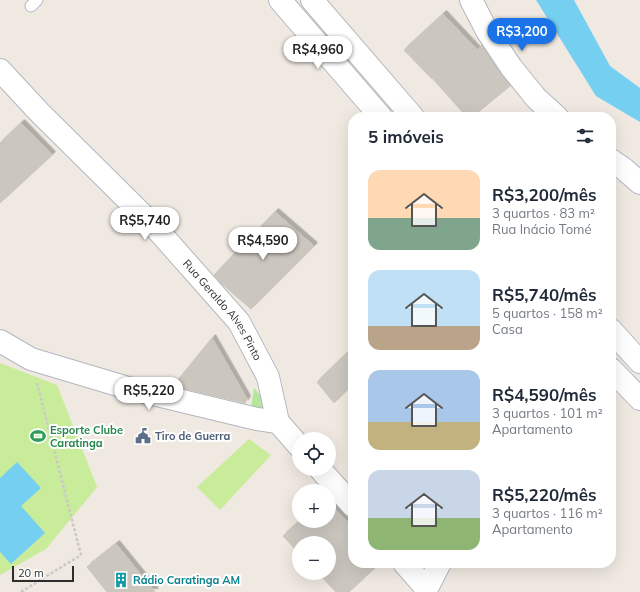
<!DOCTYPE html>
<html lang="pt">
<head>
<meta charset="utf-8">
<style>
	body { margin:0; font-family:Mulish,sans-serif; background:#f6f6f7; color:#1f2937; height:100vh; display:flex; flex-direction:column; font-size:15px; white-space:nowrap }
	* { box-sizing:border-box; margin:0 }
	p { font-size:13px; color:#747a83 }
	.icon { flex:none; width:22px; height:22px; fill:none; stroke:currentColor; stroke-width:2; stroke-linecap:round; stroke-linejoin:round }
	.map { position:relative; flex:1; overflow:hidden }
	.side { position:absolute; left:348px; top:112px; width:268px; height:456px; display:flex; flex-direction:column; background:#fff; border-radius:16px; box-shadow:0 4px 16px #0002 }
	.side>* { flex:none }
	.buttons { position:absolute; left:292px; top:432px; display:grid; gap:8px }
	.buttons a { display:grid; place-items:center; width:44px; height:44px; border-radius:50%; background:#fff; box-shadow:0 4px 16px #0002; font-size:20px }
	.scale { position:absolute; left:12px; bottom:10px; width:62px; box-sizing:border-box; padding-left:4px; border:2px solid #2e2e2e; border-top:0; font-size:11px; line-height:14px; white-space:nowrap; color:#2e2e2e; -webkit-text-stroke:3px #fff; paint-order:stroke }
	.price { position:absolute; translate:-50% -34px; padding:0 9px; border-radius:14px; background:#fff; color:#222; font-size:13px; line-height:26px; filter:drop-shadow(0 1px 2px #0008) }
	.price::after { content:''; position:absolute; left:50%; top:24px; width:12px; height:9px; margin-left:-6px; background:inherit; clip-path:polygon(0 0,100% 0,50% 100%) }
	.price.selected { background:#1a73e8; color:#fff }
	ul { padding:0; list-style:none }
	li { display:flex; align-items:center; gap:12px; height:100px; padding:0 20px }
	li span { display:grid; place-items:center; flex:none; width:112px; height:80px; border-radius:12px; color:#555 }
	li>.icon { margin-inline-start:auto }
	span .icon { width:48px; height:48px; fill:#fffc; stroke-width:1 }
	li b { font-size:17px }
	h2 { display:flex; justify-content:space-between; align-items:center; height:48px; padding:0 20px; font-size:17px }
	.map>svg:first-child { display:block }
	.green { fill:#b6e59e }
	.pitch { fill:#c9ec9a }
	.water { fill:#75cff0 }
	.building { fill:#cbc7bf; stroke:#cbc5ba; filter:url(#shadow) }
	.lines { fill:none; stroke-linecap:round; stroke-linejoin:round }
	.service-casing { stroke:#b4b7c1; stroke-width:13 }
	.minor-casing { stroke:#b4b7c1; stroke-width:24 }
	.secondary-casing { stroke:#b4b7c1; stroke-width:24 }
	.path { stroke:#c9c9c9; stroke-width:2.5; stroke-dasharray:3 2; stroke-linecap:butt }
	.service { stroke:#fff; stroke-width:11 }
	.minor { stroke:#fff; stroke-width:22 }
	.secondary { stroke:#fff; stroke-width:22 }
	.labels { text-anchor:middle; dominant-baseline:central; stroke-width:4; stroke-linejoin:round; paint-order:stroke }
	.street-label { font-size:11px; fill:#2e2e2e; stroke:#fff }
	.leisure-label { font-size:11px; font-weight:bold; fill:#27864d; stroke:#fff; text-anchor:start }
	.service-label { font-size:11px; font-weight:bold; fill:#4e5e75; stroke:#fff; text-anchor:start }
	.culture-label { font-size:11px; font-weight:bold; fill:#0d838f; stroke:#fff; text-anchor:start }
</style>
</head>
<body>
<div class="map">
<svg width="640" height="592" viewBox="0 0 640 592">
	<defs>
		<filter id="shadow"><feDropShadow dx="3.5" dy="-3.5" stdDeviation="0" flood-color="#0004"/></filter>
	</defs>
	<rect width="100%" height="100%" fill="#efe9e1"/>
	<path class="green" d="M254,388L276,413L251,408Z"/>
	<path class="pitch" d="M0,363L57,385L97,487L46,549L0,575Z
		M249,439L271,455L220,510L197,487Z"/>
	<path class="water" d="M536,0H574L610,66L640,88V122L596,96Z
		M17,462L41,488L21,506L45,533L11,564L0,552V478Z"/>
	<path class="building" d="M443,14L477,50L482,46L501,74L510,86L472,117H467L432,78V79L404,50Z
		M21,123L52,155L0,203V143Z
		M275,212L314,246L251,309L222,284L214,275Z
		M212,338L247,399L245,403L173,386Z
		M353,347V384L334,403L317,382Z
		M329,503L353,528V563H380L349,592H336L318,573H329V543H299V553L283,536L299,521H329Z
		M116,544L155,592H107L87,567Z"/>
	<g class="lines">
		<defs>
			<path id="service" d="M31,6L37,0"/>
			<g id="minor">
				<path d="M471,0L487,31L511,67L536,98L557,117"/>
				<path id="s1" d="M0,70L39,112L154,226L239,322L268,377L278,422L299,446"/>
				<path d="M611,160L624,169L640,183"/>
				<path d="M0,341L31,359L128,388L257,419L278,422"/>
				<path d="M320,469L353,506"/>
				<path d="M404,563L426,588"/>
				<path d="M425,592L440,563"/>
			</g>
			<path id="secondary" d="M280,0L381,117
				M312,0L413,117
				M611,330L640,362
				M611,369L640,399"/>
		</defs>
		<use href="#service" class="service-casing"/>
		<use href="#minor" class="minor-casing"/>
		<use href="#secondary" class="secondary-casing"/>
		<path class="path" d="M21,592L81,555L37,383"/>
		<use href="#service" class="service"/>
		<use href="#minor" class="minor"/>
		<use href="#secondary" class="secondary"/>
	</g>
	<defs>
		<symbol id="stadium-bare" viewBox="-9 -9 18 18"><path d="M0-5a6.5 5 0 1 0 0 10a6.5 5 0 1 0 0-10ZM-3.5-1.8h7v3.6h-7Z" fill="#2e9e5b" stroke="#fff" stroke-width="2.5" paint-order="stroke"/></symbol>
		<symbol id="civic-bare" viewBox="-9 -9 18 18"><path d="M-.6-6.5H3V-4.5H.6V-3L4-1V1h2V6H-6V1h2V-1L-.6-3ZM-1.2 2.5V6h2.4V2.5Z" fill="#5c6f8a" stroke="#fff" stroke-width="2.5" paint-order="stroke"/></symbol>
		<symbol id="building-bare" viewBox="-9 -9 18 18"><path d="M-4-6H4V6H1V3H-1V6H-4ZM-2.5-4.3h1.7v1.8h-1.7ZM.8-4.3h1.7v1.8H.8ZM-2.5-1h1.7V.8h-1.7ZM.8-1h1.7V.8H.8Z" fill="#0f9aa8" stroke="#fff" stroke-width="2.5" paint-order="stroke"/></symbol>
	</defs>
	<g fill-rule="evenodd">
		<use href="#stadium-bare" x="27" y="425" width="22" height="22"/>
		<use href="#civic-bare" x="132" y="425" width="22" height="22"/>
		<use href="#building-bare" x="110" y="569" width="22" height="22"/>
	</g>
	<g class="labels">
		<g class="street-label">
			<text stroke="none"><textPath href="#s1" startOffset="328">Rua Geraldo Alves Pinto</textPath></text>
		</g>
		<g class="leisure-label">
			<text x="50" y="430">Esporte Clube<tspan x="50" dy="13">Caratinga</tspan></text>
		</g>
		<g class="service-label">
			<text x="155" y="436">Tiro de Guerra</text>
		</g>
		<g class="culture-label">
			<text x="133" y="580">Rádio Caratinga AM</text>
		</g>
	</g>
</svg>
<div class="buttons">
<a><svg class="icon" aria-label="locate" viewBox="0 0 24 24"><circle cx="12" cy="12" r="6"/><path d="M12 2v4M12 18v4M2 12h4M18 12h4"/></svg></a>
<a>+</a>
<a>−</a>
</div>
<div class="scale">20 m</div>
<b class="price selected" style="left:522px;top:52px">R$3,200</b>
<b class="price" style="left:318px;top:70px">R$4,960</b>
<b class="price" style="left:145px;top:241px">R$5,740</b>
<b class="price" style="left:263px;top:261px">R$4,590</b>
<b class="price" style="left:149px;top:411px">R$5,220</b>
<section class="side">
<h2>5 imóveis<svg class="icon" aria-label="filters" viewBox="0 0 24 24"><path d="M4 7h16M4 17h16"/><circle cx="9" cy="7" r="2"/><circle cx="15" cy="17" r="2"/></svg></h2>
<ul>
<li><span style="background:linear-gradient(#ffd9b3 60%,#7fa58c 0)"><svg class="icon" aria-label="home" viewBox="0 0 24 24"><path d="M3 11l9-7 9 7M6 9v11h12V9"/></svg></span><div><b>R$3,200/mês</b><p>3 quartos · 83 m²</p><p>Rua Inácio Tomé</p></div></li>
<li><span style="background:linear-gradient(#bfe0f5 70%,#b9a48a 0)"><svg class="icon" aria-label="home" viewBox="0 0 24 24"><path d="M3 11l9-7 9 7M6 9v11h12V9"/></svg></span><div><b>R$5,740/mês</b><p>5 quartos · 158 m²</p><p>Casa</p></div></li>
<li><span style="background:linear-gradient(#a9c7e8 65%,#c2b280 0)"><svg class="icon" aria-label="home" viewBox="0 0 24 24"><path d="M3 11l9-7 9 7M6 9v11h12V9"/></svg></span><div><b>R$4,590/mês</b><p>3 quartos · 101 m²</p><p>Apartamento</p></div></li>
<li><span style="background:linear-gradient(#c9d6e8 60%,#8fb573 0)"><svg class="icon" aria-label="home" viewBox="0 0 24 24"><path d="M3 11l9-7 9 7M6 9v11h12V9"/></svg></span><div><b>R$5,220/mês</b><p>3 quartos · 116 m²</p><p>Apartamento</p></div></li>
</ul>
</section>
</div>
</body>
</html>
